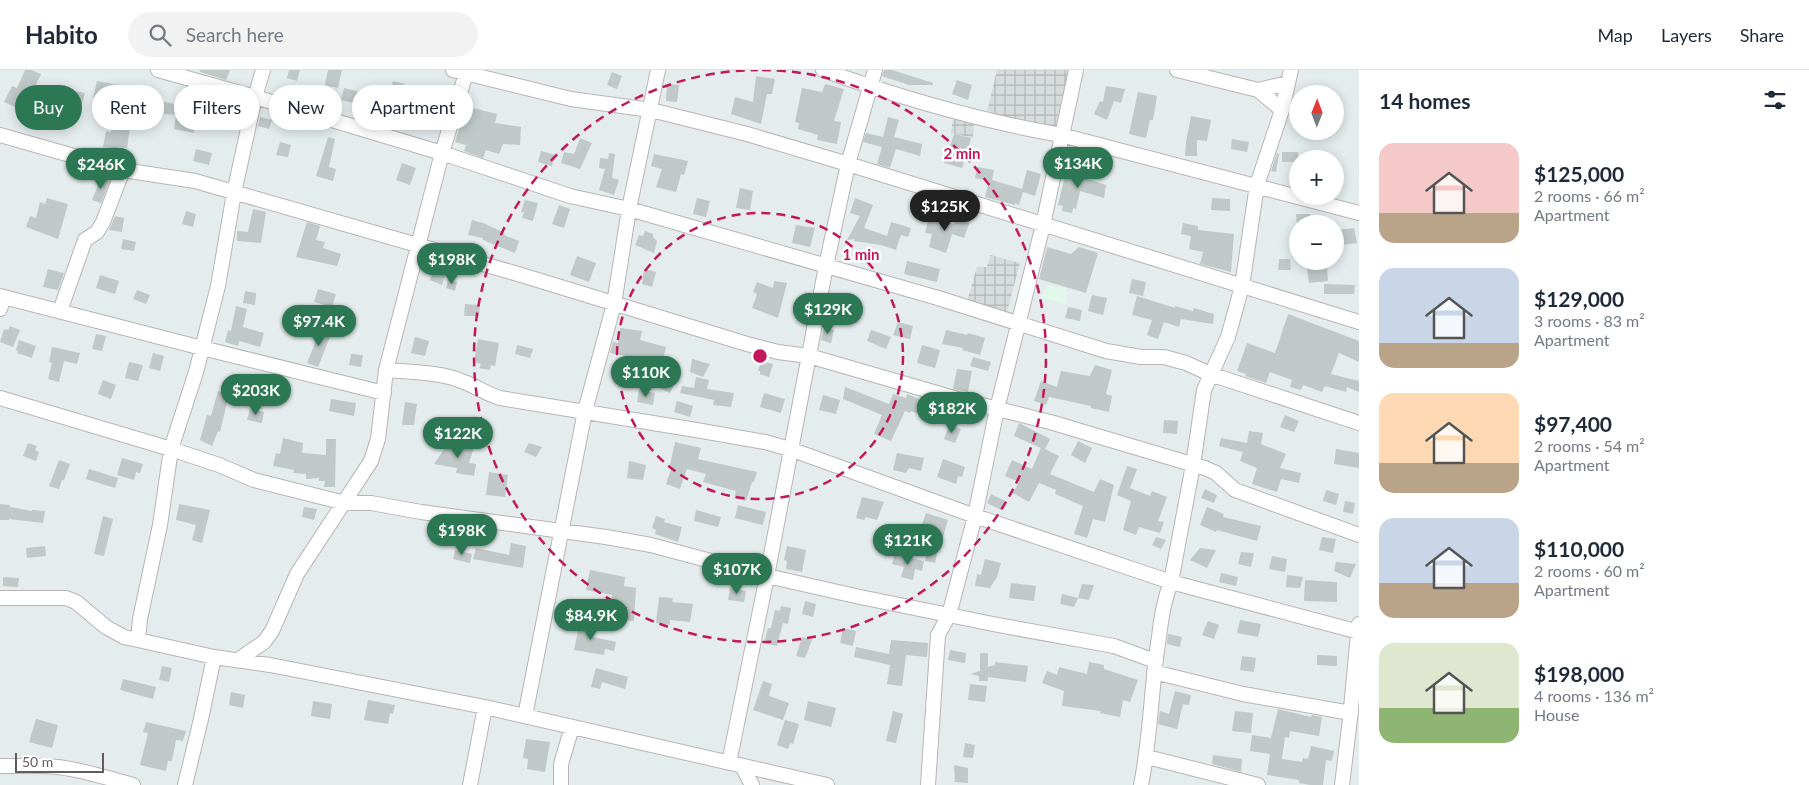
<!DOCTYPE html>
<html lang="en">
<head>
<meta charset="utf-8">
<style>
	body { margin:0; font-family:Lato,sans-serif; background:#f2f2f3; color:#1f2937; height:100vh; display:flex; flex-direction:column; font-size:19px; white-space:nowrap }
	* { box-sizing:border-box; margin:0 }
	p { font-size:16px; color:#747a83 }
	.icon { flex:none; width:28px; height:28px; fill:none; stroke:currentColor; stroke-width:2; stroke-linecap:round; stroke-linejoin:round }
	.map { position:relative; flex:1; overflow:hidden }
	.details { display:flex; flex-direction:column; background:#fff; width:450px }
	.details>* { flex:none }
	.banner { position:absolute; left:15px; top:15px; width:475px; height:45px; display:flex; gap:10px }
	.needle { width:32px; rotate:1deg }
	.controls { position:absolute; left:1289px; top:15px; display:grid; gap:10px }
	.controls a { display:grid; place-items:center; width:55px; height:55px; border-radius:50%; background:#fff; box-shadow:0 2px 12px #0003; font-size:25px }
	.scale { position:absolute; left:15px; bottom:12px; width:89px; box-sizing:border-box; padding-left:5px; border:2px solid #635c5d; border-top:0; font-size:14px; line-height:18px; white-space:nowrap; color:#635c5d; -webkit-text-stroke:4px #fff; paint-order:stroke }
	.price { position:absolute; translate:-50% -42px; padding:0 11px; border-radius:18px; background:#2d7854; color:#fff; font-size:16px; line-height:32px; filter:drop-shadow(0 1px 2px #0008) }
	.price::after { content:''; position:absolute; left:50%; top:30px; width:15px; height:11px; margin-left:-8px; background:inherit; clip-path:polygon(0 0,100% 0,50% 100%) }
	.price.selected { background:#222; color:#fff }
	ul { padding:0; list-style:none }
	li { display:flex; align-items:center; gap:15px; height:125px; padding:0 20px }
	li span { display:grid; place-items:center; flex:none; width:140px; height:100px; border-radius:15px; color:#555 }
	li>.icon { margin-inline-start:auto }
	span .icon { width:60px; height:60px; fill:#fffc; stroke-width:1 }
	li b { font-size:21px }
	h2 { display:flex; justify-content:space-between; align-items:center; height:60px; padding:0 20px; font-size:21px }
	.pill { padding:0 18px; border-radius:22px; background:#fff; box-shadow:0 2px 12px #0003; font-size:18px; line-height:45px }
	.pill.selected { background:#2d7854; color:#fff }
	header { display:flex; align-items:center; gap:30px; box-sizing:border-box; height:70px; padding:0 25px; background:#fff; border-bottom:1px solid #e0e1e3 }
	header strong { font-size:24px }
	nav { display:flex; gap:28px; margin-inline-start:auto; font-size:18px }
	.search { width:350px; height:45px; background:#f2f2f3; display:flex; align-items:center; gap:12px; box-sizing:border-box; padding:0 18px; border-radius:28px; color:#747a83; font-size:19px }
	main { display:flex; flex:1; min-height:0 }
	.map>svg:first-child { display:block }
	.industrial { fill:url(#industrial-grid) }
	.medical { fill:#e1f9ea }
	.building { fill:#c0c8c8 }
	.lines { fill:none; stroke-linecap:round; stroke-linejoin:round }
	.minor-casing { stroke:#bab4b4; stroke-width:16 }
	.minor { stroke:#fff; stroke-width:14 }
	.ring { fill:none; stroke:#c2185b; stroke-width:2.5; stroke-dasharray:9 6 }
	.centre { fill:#c2185b; stroke:#fff; stroke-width:2.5 }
	.ring-label { font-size:15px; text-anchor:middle; font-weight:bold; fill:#c2185b; stroke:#fff; stroke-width:5; stroke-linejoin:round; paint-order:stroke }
</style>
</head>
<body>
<header>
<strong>Habito</strong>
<div class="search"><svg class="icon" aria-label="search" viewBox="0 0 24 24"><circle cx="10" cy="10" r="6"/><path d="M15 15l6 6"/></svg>Search here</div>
<nav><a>Map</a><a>Layers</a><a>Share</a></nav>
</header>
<main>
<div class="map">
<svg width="1359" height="715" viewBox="0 0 1359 715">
	<defs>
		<pattern id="industrial-grid" width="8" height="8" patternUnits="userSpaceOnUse" patternTransform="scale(1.25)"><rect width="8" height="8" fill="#d6dcdc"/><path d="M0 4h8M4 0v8" fill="none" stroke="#b1b6b6"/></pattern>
	</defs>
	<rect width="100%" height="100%" fill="#e4eced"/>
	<path class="industrial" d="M997,0H1070L1055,59L987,42Z
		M953,49L974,53L973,68L951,63Z
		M990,185L1020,193L1007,242L967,231L977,197H987Z"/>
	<path class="medical" d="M1048,215L1067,219L1066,234L1041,228Z"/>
	<path class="building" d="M25,0H31L41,4L32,23L44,28L35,49L23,44L24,41L4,32L12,16L17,18Z
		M200,0H230L226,10L200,2Z
		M289,0H300L297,11L287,8Z
		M328,0H342L338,18L325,15Z
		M884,0H892L933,13V15H909L882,6Z
		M612,2L622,6L617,19L607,15Z
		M756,6L775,9L772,24H767L761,54L731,44L735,27L753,32Z
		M957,10L972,15L968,30L952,24Z
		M97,11L119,15L115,33L93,28Z
		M393,11L405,14L403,25L421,29L418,40L421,41L417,53L382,46Z
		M667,14L679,15L677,32L666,31Z
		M825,14L844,19L834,51L841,52L837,74L817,70L818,65L798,59L799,53L795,52L802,18L822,22Z
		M1106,16L1125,19L1121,33L1114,31L1107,50L1094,44L1100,31L1103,32Z
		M344,18L360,22L357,34L341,30Z
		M70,20L85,23L82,33L67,30Z
		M1138,22L1157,26L1153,50H1150L1146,68L1129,64Z
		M140,28L188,36V34L205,35L204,47L196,46L194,63L174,59L176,45L138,41Z
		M465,36L497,44L495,53L521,57L520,75L503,74L499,84L486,80L483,88L464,81L466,75L455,72Z
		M1191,46L1211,50L1207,71L1197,70V86H1185L1186,72Z
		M260,47L272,50L269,59L258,56Z
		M888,47L899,50L894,67L922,74L920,86L896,79L890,98L877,94L882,77L863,72L866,63L883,67Z
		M113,48L131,51L127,78L119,77L118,79L103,77L106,61L111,62Z
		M954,64L971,68L962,98L944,93Z
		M328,67L335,69L329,97L336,99L333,111L316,106Z
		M580,68L592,73L580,99L561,93L564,82L574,84Z
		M1232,69L1249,72L1247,82L1231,79Z
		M280,72L291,75L288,87L276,85Z
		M196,79L212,83L209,95L193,91Z
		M541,81L555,85L552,96L538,92Z
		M1282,82H1298V92H1282Z
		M609,83L615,84L612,108L619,110L614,125L599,120L605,99L599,98L600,88L608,89Z
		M1277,83L1279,84L1276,102L1271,101Z
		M654,84L688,91L684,105L681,104L676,122L656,117L662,99L651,96Z
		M402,93L416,98L410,115L396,110Z
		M977,97L994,100L992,110L1022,119L1027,100L1041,104L1035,126L1023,122L1019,135L1015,133V135L985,127L989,111L975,108Z
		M1071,97L1083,100L1081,107L1106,115L1104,128L1080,121L1076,139L1073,138L1072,143L1062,141L1063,136L1058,135L1066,102L1070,103Z
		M101,108L110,111L101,133L92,130Z
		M740,118L753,121L750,140L736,138Z
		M47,128L68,134L58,169L26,157L30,146L36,148L40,132L45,134Z
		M697,128L710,131L706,147L693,144Z
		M855,128L873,135L864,158L887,166L891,152L911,158L908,167L901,165L896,180L881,175L854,171L855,169L847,170L860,146L850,143Z
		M1212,128L1230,129V141L1211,140Z
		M525,130L538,133L533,151L522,148L524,142H521Z
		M559,135L570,139L564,158L552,154Z
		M253,139L266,142L261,173L237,171V161L248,162Z
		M186,141L196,144L193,157L182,154Z
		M1296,144H1310L1309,154H1297Z
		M115,146L124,148L122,162L109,160Z
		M956,146L970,151L964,168L952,164L946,183L929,177L932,164L925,163L929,148L954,154Z
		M472,150L483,153L505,163L504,165L519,171L515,183L483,170V168L468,165Z
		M307,152L320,156L316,170L325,172L323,178L341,184L337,196L296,187Z
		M1183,153L1198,156V160L1234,164L1231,202L1200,194L1203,182L1189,179L1191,166L1181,164Z
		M796,155L815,158L810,177L792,173Z
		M1354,158L1357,173L1340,175L1338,160Z
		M645,161L653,164V167L657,171L654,183L635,175L639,165L643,166Z
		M123,169L136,172L134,181L121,179Z
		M1047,177L1071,184L1079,177L1098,183L1086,223L1039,209Z
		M577,186L596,193L589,212L570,205Z
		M1279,189H1290L1291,200H1278Z
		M907,191L940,199L937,212L904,204Z
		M1327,196L1328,211L1309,213L1307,198Z
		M48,199L64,203L58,220L43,217Z
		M644,199L656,202L652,217L642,214Z
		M433,201L445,205L442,215L430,210Z
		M100,205L119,211L115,224L96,218Z
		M1132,209L1146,212L1143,226L1129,223Z
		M448,210L457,212L455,221L446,218Z
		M774,211L787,213L778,248L752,238L757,224L753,222L757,212L773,218Z
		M1324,214L1355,215L1354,224H1324Z
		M318,219L336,224L332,237L314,232Z
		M137,220L150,225L146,234L133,229Z
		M245,221L256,223L255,235L243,233Z
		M1092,225L1107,228L1103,245L1088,241Z
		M1137,226L1175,238V236L1193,241L1194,238L1214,244L1213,254L1181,249L1179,257L1164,252L1158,269L1147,265L1152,250L1132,245Z
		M465,234L480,235L479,246H464Z
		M849,234L860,236L857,253L846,252Z
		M236,236L247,239L243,257L264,263L260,277L239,271L238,276L225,272L228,260L231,261Z
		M311,237L320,240L316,251L307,248Z
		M1068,237L1082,240L1080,251L1065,248Z
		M1288,244L1359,271V292L1339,283L1331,304L1359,311V322L1347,317L1346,322L1325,316L1322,322L1303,315L1301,320L1290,317L1292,310L1270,302L1266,313L1245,306L1246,304L1237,301L1247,273L1275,283Z
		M898,252L913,256L910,269L893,265Z
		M10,256L20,260L13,277L0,272L4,259L8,260Z
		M824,257L834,260L831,273L821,270Z
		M318,258L332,262L318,297L307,293L317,268H314Z
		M620,258L642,261L640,270L666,277L661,297L643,292L637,314L619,311L626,286L610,283L613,272L618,273Z
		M871,260L891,267L886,279L867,271Z
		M946,260L967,265L968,263L985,268L980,285L962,280L963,278L942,274Z
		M96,264L106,266L102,281L92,279Z
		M415,267L429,271L425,286L411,283Z
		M478,269L499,273L495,296L491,295L490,300L479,298L481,294L474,292Z
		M19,270L36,276L32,288L17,283L18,281L16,280Z
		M517,275L533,279L530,288L515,284Z
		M922,275L940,280L935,298L917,293Z
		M52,277L80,283L77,294L64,291L59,312L48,309L52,293L49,292Z
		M153,283L164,286L160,301L149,298Z
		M351,284L363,285L361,297L349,295Z
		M973,287L991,292L988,301L970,296Z
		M692,289L710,294L703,307L690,302Z
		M761,291L773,294L769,307L760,304V301H758Z
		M129,292L143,295L138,311L125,308Z
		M1095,295L1112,300L1106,324L1112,326L1109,342L1091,338V336L1049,327L1046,335L1034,331L1041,311L1057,317L1061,301L1090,306Z
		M957,299L972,301L968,322L953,319Z
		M661,306L675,313L670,323L657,317Z
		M696,307L709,310L707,319L734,323L731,337L713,335L714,330L680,323L682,316L694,318Z
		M103,310L116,315L111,329L98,324Z
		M845,317L889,334L893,324L906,328L907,324L933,335L927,348L911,341L910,343L905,341L891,371L874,364L882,345L843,329Z
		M639,320L655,323L653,335L637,332Z
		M218,321L229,324L220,362L218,361L212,376L200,370L207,345L211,346Z
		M764,323L785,329L781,343L760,337Z
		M823,325L840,330L836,344L819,340Z
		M331,329L356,333L354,346L329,341Z
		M677,331L693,336L690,347L674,342Z
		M405,332L417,334L414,355H402Z
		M250,339L264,342L262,353L247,350Z
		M1285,345L1299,351L1294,362L1280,357Z
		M1164,350L1178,351L1177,364L1163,363Z
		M1019,353L1050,369L1045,379L1059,386L1050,404L1094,422L1100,409L1114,415L1105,452L1093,449L1087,468L1074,464L1083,436L1055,424L1056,420L1039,413L1029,432L1013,423L1019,412L1005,406L1012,390L1032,399L1041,378L1014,366Z
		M949,355L961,359L955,373L944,369Z
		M1249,361L1263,363L1261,374L1286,384L1280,398L1301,403L1299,413L1281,409L1277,422L1252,414L1257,398L1240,391L1243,382L1219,376L1221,368L1247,373Z
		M283,368L303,373L302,383L326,385V369H336L335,417H324L325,411H319V408L306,409V404L293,403L294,400L273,396L276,383L280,384Z
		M1078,371L1092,378L1085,393L1071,385Z
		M675,372L701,378L698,389L757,402L754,412H752L746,431L734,428L736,421L703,412L706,404L687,399L680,419L666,414L672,396L670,395Z
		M28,373L37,376L35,380L39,382L36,391L23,386Z
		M457,373L474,377L469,393L476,394L474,406L456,403L457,398L434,394L445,378L455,380Z
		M529,373L542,377L536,387L524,382Z
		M1336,379L1359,383V398L1334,394Z
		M897,383L924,388L921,401L909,398L906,403L893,400Z
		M122,388L143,394L140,403L136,402L134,410L117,405Z
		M943,389L965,397L962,407L958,406L956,414L937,407Z
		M59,390L70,394L64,410H62L59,419L49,416Z
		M629,391L646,395L643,410L627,408Z
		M1127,396L1137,399L1130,418L1150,426L1152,421L1167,427L1158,451L1164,452L1160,463L1139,457L1136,465L1123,460L1131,431L1117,425Z
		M89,399L118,408L115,418L86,409Z
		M489,402L508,405L505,427L486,425Z
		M1205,419L1217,425L1214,433L1201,428Z
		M1326,420L1339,424L1336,435L1323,431Z
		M991,424L1005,431L1001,440L987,433Z
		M862,427L884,432L877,450L866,447L864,450L856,448Z
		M1345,431L1355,433L1353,444L1343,442Z
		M0,434L10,435V437L32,441V440L45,441L43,453L9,449V450H0Z
		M179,434L210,440L202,473L192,470L196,455L176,450Z
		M738,435L766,442L763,455L735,448Z
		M304,437L317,439L314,450L302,447Z
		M1207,437L1224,444L1223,447L1261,456L1257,471L1217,460L1216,462L1200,455Z
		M696,440L721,447L718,457L694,451Z
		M926,443L948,450L943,467L941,466L935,493L925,491L932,463L920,460Z
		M103,446L113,449L104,486L94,484Z
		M656,446L665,449L664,452L682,457L678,472L655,464L656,460L652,458Z
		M1156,467L1166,470L1161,479L1152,475Z
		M1322,467L1336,469L1333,483L1319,480Z
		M511,473L526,476L523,498L473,489L476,478L509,485Z
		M45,476L46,486L27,488L26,478Z
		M787,476L806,480L802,502L786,499L787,491L784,490Z
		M1200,478L1216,480L1207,498L1190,490Z
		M455,480L472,484L470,493L453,489Z
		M1241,482L1254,483L1251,497L1238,494Z
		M895,484L924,491L922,501L915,499L913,510L901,507L904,497L892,494Z
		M1272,486L1287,489L1285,502L1269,499Z
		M985,489L1001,493L997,507L990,518L975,516L977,504L981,505Z
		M1336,492L1356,494L1350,508L1334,501Z
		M590,500L625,507L624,516L636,518L634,551L617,550L619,537L611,536L612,525L586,520Z
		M1221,503L1238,507L1236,516L1219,512Z
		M1287,505L1303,507L1300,518L1286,517Z
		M3,507L19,508L18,517L3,516Z
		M1305,510L1337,512V532L1304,531Z
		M1011,513L1036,516L1034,531L1009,528Z
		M1082,514L1094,515L1089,530L1078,528Z
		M730,518L746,521L744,532L728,530Z
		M1062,524L1078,528L1074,537L1060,534Z
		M659,527L673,528L672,532L693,534L690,552L670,550V555L656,553Z
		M805,531L816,534L813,547L802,544Z
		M781,536L791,538L788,554L783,553L777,576L764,573L768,558H771L775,540L780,541Z
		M1240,550L1261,554L1258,567L1237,563Z
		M580,551L595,554L593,567L616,572L614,581L605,579L604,585L574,580Z
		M1208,551L1219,555L1214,569L1202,565Z
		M843,558L856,561L853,576L840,573Z
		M1168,564L1182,567L1180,577L1167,574Z
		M802,567L812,570L805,588L796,586Z
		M891,570L928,573L927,587L906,585L902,616L887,614L890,595L854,587L856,577L889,584Z
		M950,580L966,583L965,593L948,590Z
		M980,583H988V597L995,595V592L1028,596L1026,612L988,607V611H979V606L970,604L980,601Z
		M1317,585L1337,586V596L1317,595Z
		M1242,586L1256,588L1254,602L1240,600Z
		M1089,592L1104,595V599L1138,610L1130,632L1123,630L1120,647L1100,643L1101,641L1062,636L1064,621L1042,613L1047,601L1057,605L1059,597L1087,604Z
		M162,596L172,598L169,612L159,610Z
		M596,598L628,607L625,619L602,612L600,619L591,617Z
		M123,609L156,617L153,629L120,620Z
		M763,611L772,614L769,626L789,633L783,650L753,640Z
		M970,614L987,616L985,632L968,630Z
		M1175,621L1191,625L1189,635L1183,634L1177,659L1158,654L1160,641L1169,644Z
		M231,622L245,625L243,638L229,635Z
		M368,630L395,635L393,644L390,643L388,654L364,650Z
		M313,631L332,634L330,649L311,646Z
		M808,631L836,638L831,657L804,650Z
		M1278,639L1311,647L1312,645L1322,647L1319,666L1290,661L1289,668L1285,667L1282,689L1302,692L1303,688L1308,689L1311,676L1334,681L1332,691L1326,690L1323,715H1310L1299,713V710L1267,705L1270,684L1250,681L1252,665L1271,668Z
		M893,641L903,644L896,673L886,671Z
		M1235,641L1253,643L1251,663L1232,661Z
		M36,649L58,655L52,678L29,672Z
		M785,650L799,654L793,674L790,673L788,679L777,675Z
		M146,652L186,661L183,671L176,670L172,691H168L166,701L140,695L148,663L143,662Z
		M526,669L550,672L545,702L527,699L528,689L523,688Z
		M965,673L975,675L973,688L963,687Z
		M1213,685L1242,689L1241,702L1212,694Z
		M954,695L968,698V713L955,712Z"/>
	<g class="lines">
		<defs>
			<path id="minor" d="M158,0L255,27L442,83L570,126L629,139L938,228L1106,281L1141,287H1164L1186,293L1210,304L1359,353
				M453,0L571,29L651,40L747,64L848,94L1359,252
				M823,0C901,28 980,51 1061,65L1359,143
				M1177,0L1258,20L1282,40
				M1258,20L1288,13
				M0,65L123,100L195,111L518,204L747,274L778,282L809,286L954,328L1050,352L1205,398L1216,403L1235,420L1359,465
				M0,226L202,278L384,323
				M0,239L4,227
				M60,241L85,170L97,162L103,152L123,100
				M386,300C410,302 442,302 464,312C477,317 487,324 500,328L696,360L765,372L790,379L975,446L1171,512L1359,562
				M0,328L171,379L219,395L254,410L345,433H371L421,442L606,467L651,475L767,506L860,527L998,555L1114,576L1155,591
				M0,528H66L76,532L106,557L124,567L138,570L214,587L270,595L485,637L827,715
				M138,570L140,549L160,455L171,379L196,302L218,216L234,123L255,27L263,0
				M238,590L264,572L272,561L297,504L371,391L378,369L386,300L442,83L467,0
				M1154,602L1243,624L1351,643
				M525,646L585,341L614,234L629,139L658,0
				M1147,687L1258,715
				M729,693L767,506L826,196L848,94L875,0
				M0,696C19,696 39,695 58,697C83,700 108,708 133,715
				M742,696L752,715
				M185,715L201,649L214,587
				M470,715L485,637
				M561,715V694L572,657
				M928,715L938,565L949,545L975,446L997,339L1043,155L1076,0
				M1141,715C1151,666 1151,616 1159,567C1161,548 1164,530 1171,512L1193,395L1204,320L1228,267L1242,216L1257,115L1282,40L1291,0
				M1342,715L1350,649L1359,554"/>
		</defs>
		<use href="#minor" class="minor-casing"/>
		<use href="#minor" class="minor"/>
	</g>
	<g class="ring">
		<circle cx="760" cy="286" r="143"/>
		<path d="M762 0A286 286 0 1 1 758 0"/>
	</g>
	<circle cx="760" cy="286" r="8" class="centre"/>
	<g class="ring-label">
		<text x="962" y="89">2 min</text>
		<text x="861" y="190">1 min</text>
	</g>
</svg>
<div class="controls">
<a><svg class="needle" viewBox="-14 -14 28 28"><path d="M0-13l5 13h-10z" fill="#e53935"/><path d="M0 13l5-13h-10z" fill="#747a83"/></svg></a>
<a>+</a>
<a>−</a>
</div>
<div class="scale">50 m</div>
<b class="price" style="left:1078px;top:119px">$134K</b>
<b class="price" style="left:101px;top:120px">$246K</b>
<b class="price selected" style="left:945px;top:162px">$125K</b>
<b class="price" style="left:452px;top:215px">$198K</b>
<b class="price" style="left:828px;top:265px">$129K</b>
<b class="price" style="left:319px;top:277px">$97.4K</b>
<b class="price" style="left:646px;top:328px">$110K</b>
<b class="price" style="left:256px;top:346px">$203K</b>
<b class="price" style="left:952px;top:364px">$182K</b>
<b class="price" style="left:458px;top:389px">$122K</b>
<b class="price" style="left:462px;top:486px">$198K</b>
<b class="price" style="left:908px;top:496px">$121K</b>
<b class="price" style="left:737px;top:525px">$107K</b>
<b class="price" style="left:591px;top:571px">$84.9K</b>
<div class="banner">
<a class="pill selected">Buy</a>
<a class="pill">Rent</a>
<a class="pill">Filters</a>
<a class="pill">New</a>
<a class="pill">Apartment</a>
</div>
</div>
<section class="details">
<h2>14 homes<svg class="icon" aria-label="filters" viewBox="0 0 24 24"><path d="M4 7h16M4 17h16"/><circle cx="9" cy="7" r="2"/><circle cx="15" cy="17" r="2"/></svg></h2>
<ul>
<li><span style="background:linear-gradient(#f6c9c9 70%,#b9a48a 0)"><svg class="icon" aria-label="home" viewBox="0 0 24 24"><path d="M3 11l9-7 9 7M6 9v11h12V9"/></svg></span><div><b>$125,000</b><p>2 rooms · 66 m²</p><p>Apartment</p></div></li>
<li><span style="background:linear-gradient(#c9d6e8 75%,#b9a48a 0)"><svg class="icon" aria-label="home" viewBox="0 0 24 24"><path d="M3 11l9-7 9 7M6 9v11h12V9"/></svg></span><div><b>$129,000</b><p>3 rooms · 83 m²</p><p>Apartment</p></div></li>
<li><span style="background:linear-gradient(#ffd9b3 70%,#b9a48a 0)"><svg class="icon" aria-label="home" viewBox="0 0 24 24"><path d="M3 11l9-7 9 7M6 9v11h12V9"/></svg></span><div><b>$97,400</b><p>2 rooms · 54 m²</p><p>Apartment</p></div></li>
<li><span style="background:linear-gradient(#c9d6e8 65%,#b9a48a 0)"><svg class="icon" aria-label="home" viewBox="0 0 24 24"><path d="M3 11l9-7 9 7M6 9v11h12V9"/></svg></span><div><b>$110,000</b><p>2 rooms · 60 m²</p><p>Apartment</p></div></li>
<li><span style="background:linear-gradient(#dfe7d0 65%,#8fb573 0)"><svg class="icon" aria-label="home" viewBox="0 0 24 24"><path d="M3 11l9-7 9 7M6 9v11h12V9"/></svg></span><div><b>$198,000</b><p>4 rooms · 136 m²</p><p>House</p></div></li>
</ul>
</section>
</main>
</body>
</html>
